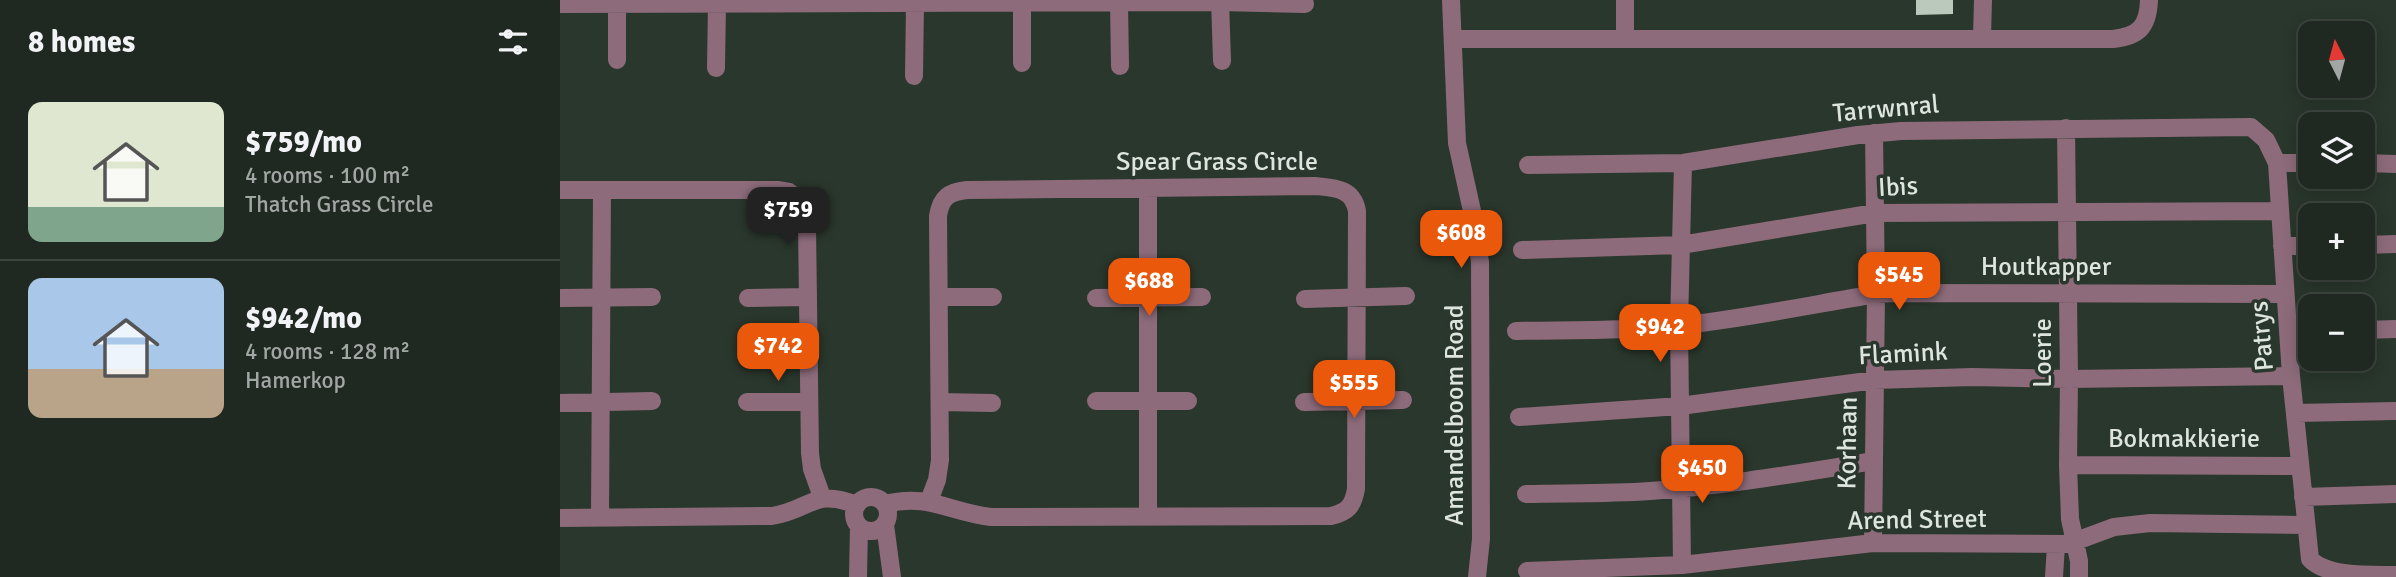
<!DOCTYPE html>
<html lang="en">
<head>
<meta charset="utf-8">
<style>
	body { margin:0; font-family:Signika,sans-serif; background:#28312a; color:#f1f3f6; height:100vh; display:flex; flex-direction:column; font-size:26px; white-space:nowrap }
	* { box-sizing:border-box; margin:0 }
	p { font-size:23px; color:#a2a6a5 }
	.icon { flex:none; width:38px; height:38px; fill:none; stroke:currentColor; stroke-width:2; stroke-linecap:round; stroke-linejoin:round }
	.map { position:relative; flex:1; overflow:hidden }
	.panel { display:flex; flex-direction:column; background:#202921; width:560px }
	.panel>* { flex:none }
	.needle { width:46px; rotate:354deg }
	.fabs { position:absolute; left:1738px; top:21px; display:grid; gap:14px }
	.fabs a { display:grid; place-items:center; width:77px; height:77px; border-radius:14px; background:#202921; box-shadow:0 4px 18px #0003,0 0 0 2px #3d453f; font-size:35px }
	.price { position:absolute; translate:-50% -60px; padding:0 16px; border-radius:14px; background:#ea580c; color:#fff; font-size:23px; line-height:46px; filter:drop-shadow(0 2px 4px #0008) }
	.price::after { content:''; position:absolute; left:50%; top:42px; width:21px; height:16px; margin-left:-10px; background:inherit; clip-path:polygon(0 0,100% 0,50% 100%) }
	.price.on { background:#222; color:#fff }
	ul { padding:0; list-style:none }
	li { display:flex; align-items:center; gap:21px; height:175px; padding:0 28px }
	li+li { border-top:2px solid #3d453f }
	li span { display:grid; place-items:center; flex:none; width:196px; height:140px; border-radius:14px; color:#555 }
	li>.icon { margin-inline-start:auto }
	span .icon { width:84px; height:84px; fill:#fffc; stroke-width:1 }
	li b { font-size:30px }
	h2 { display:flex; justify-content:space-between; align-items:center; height:84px; padding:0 28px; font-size:30px }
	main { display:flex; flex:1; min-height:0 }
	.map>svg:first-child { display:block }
	.building { fill:#bac9bb }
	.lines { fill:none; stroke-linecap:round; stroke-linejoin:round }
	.minor { stroke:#8d6b7b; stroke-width:18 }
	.labels { text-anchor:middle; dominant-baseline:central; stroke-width:7; stroke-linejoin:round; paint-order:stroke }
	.street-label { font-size:26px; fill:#dde5de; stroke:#2a372c }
</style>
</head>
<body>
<main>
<section class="panel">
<h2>8 homes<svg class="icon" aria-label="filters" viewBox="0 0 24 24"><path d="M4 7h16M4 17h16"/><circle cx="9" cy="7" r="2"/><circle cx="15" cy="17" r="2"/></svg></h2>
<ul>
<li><span style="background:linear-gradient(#dfe7d0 75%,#7fa58c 0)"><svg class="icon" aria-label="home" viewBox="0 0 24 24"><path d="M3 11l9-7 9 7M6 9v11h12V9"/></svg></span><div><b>$759/mo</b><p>4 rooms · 100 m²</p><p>Thatch Grass Circle</p></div></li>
<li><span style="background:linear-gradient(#a9c7e8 65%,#b9a48a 0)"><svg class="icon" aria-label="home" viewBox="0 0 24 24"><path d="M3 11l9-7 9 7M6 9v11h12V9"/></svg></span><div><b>$942/mo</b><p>4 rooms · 128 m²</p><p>Hamerkop</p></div></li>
</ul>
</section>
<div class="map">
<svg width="1836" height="577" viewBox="0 0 1836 577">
	<rect width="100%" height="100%" fill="#2a372c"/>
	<path class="building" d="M1356,0H1393V14L1356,15Z"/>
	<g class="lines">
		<path class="minor" d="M660,0L662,61
			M891,0L897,143L914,220L920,262L921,539L917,577
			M1065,0V38
			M462,2V63
			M559,2L560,66
			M0,4L660,2L745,4
			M57,4V60
			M1422,37L1423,0
			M894,39H1553C1579,36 1588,27 1589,0
			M156,68L157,3
			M354,76L355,3
			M1506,128L1509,379L1508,465L1510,519L1519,561V577
			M1717,163H1750
			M1802,163L1836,164
			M968,165L1123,163L1298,135L1341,131L1691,127L1706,140L1717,163L1731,376L1750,559C1767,577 1810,575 1836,575
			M0,190H217L229,192L236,197L242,203L247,225L250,453L252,469L262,497
			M1802,245L1836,244
			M1722,246H1750
			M962,250L1121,245L1315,213L1720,211
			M379,297H433
			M0,298L92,297
			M188,298L248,297
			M536,298L642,297
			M745,299L846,296
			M1802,330L1836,329
			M956,331C1009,330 1063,331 1116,326C1183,319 1250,305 1316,294L1336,293L1725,294
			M1728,331H1750
			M536,401H628
			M187,402H249
			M380,402L432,403
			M744,402L843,400
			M0,403L92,401
			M1735,413L1836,411
			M959,417L1120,406L1315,380L1412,377L1509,379L1731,376
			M1508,465L1740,466
			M966,494C1007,493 1048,494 1090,491C1165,486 1239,473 1314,461
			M1743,497L1836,494
			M294 514a17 17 0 1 1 34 0a17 17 0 1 1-34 0Z
			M325,504C368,493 389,512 431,517L771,516C788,512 793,506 796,489L797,211C793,188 775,188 755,186L407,190C389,192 381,197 378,216L380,460L377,480L369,501
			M588,515V188
			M40,517L42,190
			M0,518L212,516C253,509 252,488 297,505
			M325,525L332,577
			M1313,543L1316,294L1314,133
			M1122,565L1119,325L1123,163
			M967,571L1122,565L1313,543L1508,544L1554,527L1590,523L1745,525
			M298,577L299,526
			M1494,577L1496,545"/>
	</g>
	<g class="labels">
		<g class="street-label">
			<text transform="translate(1326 109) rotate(-5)">Tarrwnral</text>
			<text x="657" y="162">Spear Grass Circle</text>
			<text transform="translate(1338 187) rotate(-3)">Ibis</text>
			<text x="1486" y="267">Houtkapper</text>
			<text transform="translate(1702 336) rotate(-95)">Patrys</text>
			<text transform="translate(1483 353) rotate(-90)">Loerie</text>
			<text transform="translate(1343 354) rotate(-3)">Flamink</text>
			<text transform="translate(895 415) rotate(-90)">Amandelboom Road</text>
			<text x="1624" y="439">Bokmakkierie</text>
			<text transform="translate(1288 443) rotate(-89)">Korhaan</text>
			<text transform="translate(1357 520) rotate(-1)">Arend Street</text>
		</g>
	</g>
</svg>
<div class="fabs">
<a><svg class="needle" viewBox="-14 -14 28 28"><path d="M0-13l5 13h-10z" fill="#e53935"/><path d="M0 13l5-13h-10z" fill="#a2a6a5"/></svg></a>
<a><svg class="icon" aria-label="layers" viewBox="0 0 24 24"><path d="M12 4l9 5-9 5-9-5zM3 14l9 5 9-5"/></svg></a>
<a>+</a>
<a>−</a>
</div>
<b class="price on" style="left:228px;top:247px">$759</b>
<b class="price" style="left:901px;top:270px">$608</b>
<b class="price" style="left:1339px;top:312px">$545</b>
<b class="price" style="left:589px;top:318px">$688</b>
<b class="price" style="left:1100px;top:364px">$942</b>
<b class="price" style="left:218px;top:383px">$742</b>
<b class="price" style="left:794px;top:420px">$555</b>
<b class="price" style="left:1142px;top:505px">$450</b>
</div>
</main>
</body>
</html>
